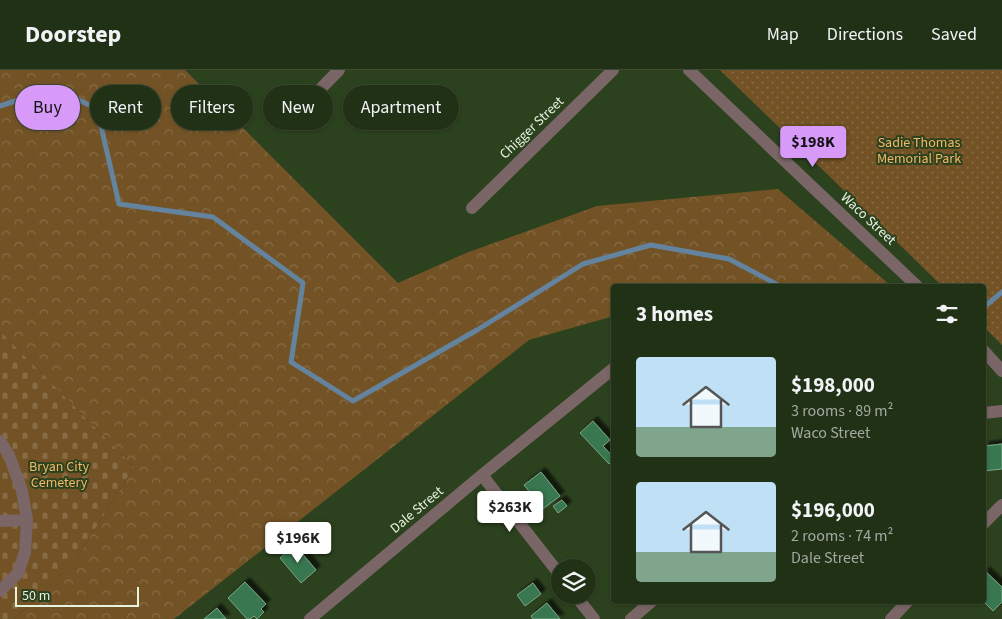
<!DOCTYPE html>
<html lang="en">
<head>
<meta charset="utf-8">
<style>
	body { margin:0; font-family:"Source Sans 3",sans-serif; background:#29391f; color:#f1f3f6; height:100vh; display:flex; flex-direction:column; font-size:19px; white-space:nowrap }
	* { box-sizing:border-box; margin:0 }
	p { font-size:16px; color:#a2a9a1 }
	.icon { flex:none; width:28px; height:28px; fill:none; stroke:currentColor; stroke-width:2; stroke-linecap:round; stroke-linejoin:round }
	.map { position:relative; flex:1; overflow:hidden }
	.drawer { position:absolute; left:611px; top:214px; width:375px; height:320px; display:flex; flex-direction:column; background:#213116; border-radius:5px; box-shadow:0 1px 4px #0004,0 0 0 1px #3e4c35 }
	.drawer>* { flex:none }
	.hud { position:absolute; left:15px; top:15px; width:475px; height:45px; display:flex; gap:10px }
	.tools { position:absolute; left:551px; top:489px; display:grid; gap:10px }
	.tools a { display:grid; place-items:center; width:45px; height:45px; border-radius:50%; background:#213116; box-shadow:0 1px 4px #0004,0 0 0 1px #3e4c35; font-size:25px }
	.scale { position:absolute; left:15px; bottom:12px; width:124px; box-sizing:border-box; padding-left:5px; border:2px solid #e6f3df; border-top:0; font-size:14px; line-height:18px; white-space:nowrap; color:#e6f3df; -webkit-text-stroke:4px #2c411e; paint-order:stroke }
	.price { position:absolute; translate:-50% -42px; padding:0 11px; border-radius:5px; background:#fff; color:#222; font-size:16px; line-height:32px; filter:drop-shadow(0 1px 2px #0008) }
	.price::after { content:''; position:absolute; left:50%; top:30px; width:15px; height:11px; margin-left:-8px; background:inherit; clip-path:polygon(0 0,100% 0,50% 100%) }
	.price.selected { background:#d89af8; color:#111 }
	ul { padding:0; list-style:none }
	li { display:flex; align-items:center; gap:15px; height:125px; padding:0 25px }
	li span { display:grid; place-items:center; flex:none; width:140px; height:100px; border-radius:5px; color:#555 }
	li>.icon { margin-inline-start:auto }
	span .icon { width:60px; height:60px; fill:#fffc; stroke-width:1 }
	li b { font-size:21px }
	h2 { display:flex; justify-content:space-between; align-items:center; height:60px; padding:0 25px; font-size:21px }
	.chip { padding:0 18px; border-radius:22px; background:#213116; box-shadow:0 1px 4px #0004,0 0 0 1px #3e4c35; font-size:18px; line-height:45px }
	.chip.selected { background:#d89af8; color:#111 }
	header { display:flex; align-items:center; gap:30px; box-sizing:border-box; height:70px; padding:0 25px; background:#213116; border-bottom:1px solid #3e4c35 }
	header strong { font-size:24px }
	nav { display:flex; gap:28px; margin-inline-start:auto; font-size:18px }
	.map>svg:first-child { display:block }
	.forest { fill:url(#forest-crowns) }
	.cemetery { fill:url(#cemetery-stones) }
	.park { fill:url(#park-dots) }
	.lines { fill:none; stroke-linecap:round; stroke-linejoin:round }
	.stream { stroke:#63839f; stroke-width:5 }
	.building { fill:#38774f; stroke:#7ca488; filter:url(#shadow) }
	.minor { stroke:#7b6667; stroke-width:12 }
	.labels { text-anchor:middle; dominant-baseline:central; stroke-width:4; stroke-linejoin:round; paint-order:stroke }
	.street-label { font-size:14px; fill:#e6f3df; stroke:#2c411e }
	.park-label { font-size:14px; fill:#f3b866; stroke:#2c411e }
</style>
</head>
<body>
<header>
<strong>Doorstep</strong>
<nav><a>Map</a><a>Directions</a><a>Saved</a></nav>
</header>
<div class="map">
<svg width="1002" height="549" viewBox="0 0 1002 549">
	<defs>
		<pattern id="forest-crowns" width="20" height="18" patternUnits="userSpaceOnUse" patternTransform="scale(1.25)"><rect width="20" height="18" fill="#735326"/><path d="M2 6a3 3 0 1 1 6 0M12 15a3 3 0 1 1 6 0" fill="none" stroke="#876c45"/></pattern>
		<pattern id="cemetery-stones" width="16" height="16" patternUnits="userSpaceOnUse" patternTransform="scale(1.25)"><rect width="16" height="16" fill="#735326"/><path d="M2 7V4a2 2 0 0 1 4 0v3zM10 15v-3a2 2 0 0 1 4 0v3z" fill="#876c45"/></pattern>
		<pattern id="park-dots" width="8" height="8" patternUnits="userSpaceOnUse" patternTransform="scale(1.25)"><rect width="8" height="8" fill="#735326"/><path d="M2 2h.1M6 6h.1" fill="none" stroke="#876c45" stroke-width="1.8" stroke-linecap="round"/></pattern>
		<filter id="shadow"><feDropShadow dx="4.5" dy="-4.5" stdDeviation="1" flood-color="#0009"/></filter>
	</defs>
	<rect width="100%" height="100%" fill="#2c411e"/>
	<path class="forest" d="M0,0H185L398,213L466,183L597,136L778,119L891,216H614V246L529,270L174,549H14L73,494L134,397L0,261Z"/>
	<path class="cemetery" d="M0,261L134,397L73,494L14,549H0Z"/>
	<path class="park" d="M720,0H1002V275L984,257V216H942Z"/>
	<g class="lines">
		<path class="stream" d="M0,36L55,18L97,39L119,134L213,147L303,213L291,292L353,331L477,260L583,194L651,175L729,189L780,216
			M984,237L1002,222"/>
	</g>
	<path class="building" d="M593,351L610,370L603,376L614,388V390L609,394L580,363Z
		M1002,374V399L984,401V380L985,379V376Z
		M541,402L560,426L543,439L524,415Z
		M562,430L567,436L558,443L553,436Z
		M295,475L316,500L301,513L280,488Z
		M985,501L1002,517V532L993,541L983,531L984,503Z
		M245,512L266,534L261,539L264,542L257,549L254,546L250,549H247L228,528Z
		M533,513L541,524L525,536L517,525Z
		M547,533L560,549H533L531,546Z
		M217,538L226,549H204Z"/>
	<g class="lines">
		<path class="minor" d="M689,0L917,216
			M296,44L339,0
			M472,138L613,0
			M984,281L1002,301
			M984,343L1002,341
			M0,371L9,385L22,421L27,450L25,482L18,503L0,521
			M482,405L560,505
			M0,451L27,450
			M984,453L1002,435
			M575,525L594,549
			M310,549L482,405L614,298
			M631,549L652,531
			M891,549L908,531"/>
	</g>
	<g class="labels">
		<g class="street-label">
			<text transform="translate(532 58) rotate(-44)">Chigger Street</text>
			<text transform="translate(868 149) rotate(43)">Waco Street</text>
			<text transform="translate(417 440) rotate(-40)">Dale Street</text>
		</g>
		<g class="park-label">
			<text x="919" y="73">Sadie Thomas<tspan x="919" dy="16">Memorial Park</tspan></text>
			<text x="59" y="397">Bryan City<tspan x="59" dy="16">Cemetery</tspan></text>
		</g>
	</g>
</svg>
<div class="tools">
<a><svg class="icon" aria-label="layers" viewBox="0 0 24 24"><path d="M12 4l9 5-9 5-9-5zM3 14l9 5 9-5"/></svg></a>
</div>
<div class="scale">50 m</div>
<b class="price selected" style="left:813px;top:98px">$198K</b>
<b class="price" style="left:510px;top:463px">$263K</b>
<b class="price" style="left:298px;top:494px">$196K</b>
<div class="hud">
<a class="chip selected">Buy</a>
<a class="chip">Rent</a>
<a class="chip">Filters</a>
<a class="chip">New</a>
<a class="chip">Apartment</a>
</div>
<section class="drawer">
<h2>3 homes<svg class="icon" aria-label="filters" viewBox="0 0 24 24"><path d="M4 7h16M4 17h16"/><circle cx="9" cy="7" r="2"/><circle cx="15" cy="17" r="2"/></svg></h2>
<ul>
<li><span style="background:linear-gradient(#bfe0f5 70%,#7fa58c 0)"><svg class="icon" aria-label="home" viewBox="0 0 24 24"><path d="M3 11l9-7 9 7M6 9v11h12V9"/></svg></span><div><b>$198,000</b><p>3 rooms · 89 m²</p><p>Waco Street</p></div></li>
<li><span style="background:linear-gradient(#bfe0f5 70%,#7fa58c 0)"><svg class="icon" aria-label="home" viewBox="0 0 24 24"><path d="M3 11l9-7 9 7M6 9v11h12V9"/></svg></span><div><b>$196,000</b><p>2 rooms · 74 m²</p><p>Dale Street</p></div></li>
</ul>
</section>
</div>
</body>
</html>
